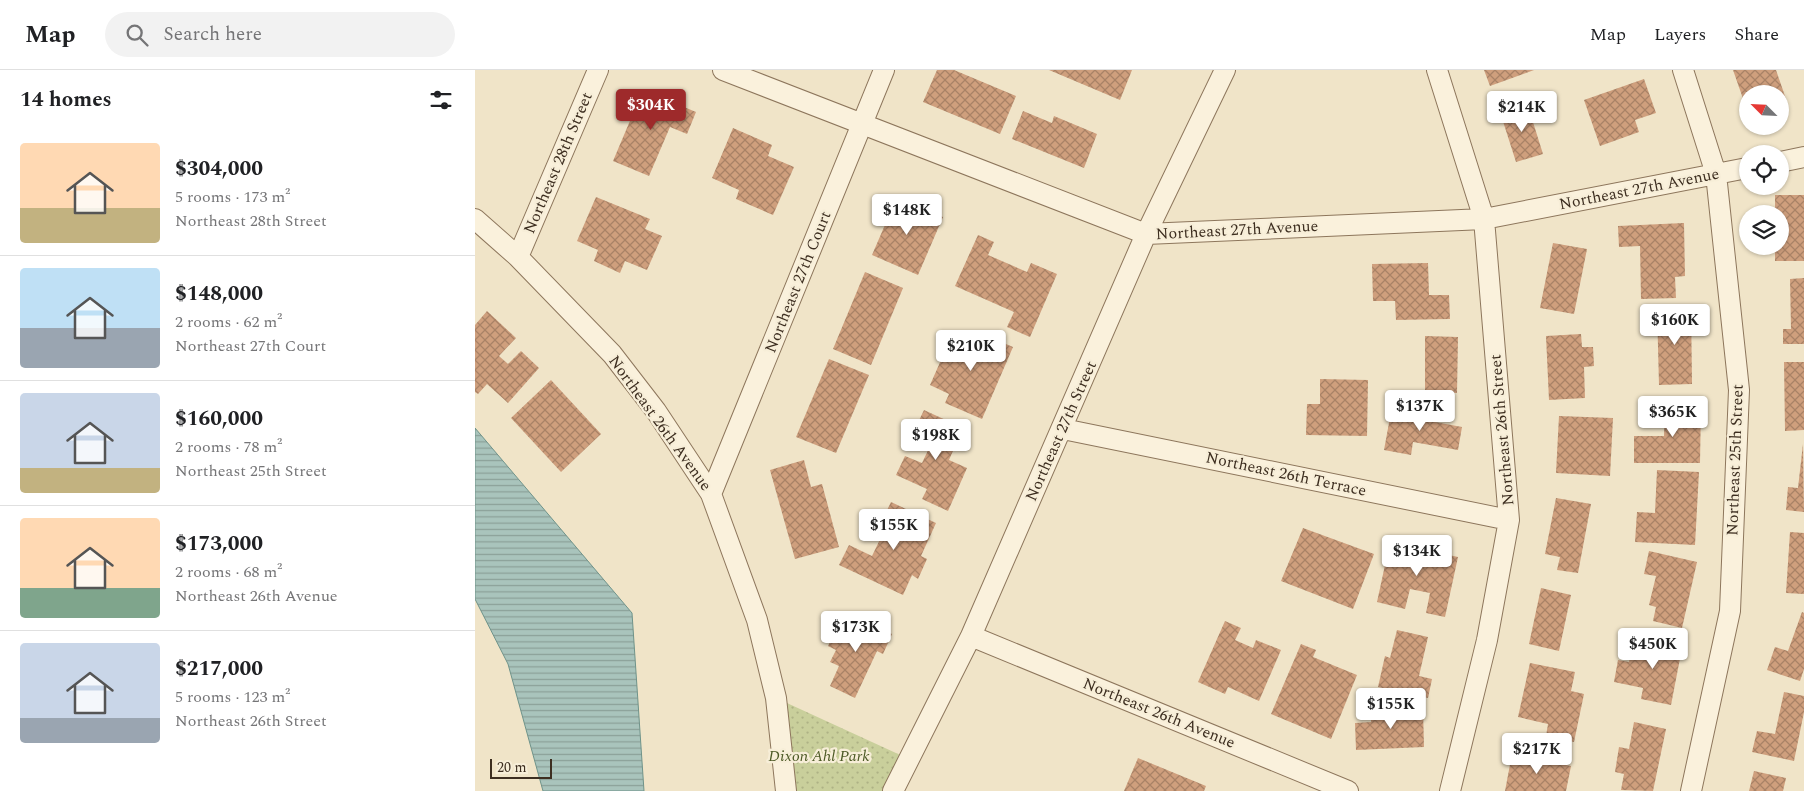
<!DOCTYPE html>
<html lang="en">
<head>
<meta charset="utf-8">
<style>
	body { margin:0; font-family:Spectral,serif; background:#f2f2f2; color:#202124; height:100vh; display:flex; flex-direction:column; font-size:19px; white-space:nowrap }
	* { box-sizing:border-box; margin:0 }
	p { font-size:16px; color:#757577 }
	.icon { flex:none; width:28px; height:28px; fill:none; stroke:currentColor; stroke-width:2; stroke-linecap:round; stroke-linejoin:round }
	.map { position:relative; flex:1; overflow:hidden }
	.sheet { display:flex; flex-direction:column; background:#fff; width:475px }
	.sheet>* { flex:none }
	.needle { width:32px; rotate:294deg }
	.buttons { position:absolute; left:1264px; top:15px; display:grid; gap:10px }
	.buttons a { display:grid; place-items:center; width:50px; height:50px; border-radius:50%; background:#fff; box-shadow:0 1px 4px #0004; font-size:25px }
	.scale { position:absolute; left:15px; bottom:12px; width:62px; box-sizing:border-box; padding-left:5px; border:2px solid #3d2e20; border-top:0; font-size:14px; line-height:18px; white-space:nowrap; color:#3d2e20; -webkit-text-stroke:4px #f7eed8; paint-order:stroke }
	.price { position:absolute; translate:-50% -42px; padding:0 11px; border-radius:5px; background:#fff; color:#222; font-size:16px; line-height:32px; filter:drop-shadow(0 1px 2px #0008) }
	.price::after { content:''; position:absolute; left:50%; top:30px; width:15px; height:11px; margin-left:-8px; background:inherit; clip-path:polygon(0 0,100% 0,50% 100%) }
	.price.active { background:#9e2a2b; color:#fff }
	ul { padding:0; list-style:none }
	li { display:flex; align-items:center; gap:15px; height:125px; padding:0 20px }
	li+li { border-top:1px solid #e0e0e0 }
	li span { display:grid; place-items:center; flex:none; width:140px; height:100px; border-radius:5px; color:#555 }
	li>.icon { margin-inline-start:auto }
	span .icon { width:60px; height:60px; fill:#fffc; stroke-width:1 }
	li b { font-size:21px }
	h2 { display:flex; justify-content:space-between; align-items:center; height:60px; padding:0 20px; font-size:21px }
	header { display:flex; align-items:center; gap:30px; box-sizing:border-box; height:70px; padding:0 25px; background:#fff; border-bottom:1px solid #e0e0e0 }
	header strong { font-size:24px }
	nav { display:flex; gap:28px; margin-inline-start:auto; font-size:18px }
	.search { width:350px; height:45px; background:#f2f2f2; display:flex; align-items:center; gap:12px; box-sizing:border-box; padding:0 18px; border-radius:28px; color:#757577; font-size:19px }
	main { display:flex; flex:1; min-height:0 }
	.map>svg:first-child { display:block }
	.grass { fill:url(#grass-dots) }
	.water { fill:url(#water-rules); stroke:#6f938a }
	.building { fill:url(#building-cross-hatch) }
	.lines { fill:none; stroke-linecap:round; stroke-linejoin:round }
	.minor-casing { stroke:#8d765c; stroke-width:22 }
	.minor { stroke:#faf1dc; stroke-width:20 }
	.labels { text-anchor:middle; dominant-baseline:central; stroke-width:4.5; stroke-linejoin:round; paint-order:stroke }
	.street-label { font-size:16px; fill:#3d2e20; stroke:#f7eed8 }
	.park-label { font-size:16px; font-style:italic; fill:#4d5a26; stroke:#f7eed8 }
</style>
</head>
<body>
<header>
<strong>Map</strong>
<div class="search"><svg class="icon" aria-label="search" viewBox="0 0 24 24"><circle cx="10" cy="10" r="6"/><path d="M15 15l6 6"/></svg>Search here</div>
<nav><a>Map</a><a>Layers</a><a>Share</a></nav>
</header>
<main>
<section class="sheet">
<h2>14 homes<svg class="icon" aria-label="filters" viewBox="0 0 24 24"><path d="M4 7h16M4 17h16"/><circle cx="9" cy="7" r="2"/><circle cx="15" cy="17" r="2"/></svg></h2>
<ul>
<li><span style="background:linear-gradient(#ffd9b3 65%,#c2b280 0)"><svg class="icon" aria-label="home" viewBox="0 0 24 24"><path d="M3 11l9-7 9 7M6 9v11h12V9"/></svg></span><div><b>$304,000</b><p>5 rooms · 173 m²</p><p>Northeast 28th Street</p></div></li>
<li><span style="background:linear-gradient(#bfe0f5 60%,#9aa5b1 0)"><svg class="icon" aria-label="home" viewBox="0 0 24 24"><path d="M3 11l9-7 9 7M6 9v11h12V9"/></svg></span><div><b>$148,000</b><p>2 rooms · 62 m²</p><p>Northeast 27th Court</p></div></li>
<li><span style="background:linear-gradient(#c9d6e8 75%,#c2b280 0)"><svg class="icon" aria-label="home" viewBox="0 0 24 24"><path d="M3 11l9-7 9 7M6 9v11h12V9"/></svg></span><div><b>$160,000</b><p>2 rooms · 78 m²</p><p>Northeast 25th Street</p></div></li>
<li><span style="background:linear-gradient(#ffd9b3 70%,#7fa58c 0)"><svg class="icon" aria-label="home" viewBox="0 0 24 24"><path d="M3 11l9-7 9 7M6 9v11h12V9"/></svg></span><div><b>$173,000</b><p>2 rooms · 68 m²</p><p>Northeast 26th Avenue</p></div></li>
<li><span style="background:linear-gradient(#c9d6e8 75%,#9aa5b1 0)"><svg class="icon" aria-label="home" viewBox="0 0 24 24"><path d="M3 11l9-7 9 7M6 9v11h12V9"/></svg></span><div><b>$217,000</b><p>5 rooms · 123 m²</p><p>Northeast 26th Street</p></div></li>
</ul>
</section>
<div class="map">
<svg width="1329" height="721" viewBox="0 0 1329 721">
	<defs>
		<pattern id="grass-dots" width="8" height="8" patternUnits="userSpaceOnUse" patternTransform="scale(1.25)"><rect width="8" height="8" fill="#c9cf9b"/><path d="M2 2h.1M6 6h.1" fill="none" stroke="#aeb285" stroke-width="1.8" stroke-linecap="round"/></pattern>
		<pattern id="water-rules" width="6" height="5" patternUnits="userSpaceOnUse" patternTransform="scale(1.25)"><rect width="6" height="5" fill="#a9c4bc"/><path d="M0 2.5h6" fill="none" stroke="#8ba098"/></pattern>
		<pattern id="building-cross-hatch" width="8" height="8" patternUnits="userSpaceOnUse" patternTransform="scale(1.25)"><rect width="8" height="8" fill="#cf9f7d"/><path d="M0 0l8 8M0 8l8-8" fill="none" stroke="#a98266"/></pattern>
	</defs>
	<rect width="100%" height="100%" fill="#f0e4c8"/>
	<path class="grass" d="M301,628L434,689L419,721H311Z"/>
	<path class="water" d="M0,358L157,543L169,721H68L33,594L0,529Z"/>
	<path class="building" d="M462,0H479L541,26L525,64L448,32Z
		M574,0H657L645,30Z
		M1009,0H1059L1015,16Z
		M1258,0H1301L1313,35L1305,38V24H1272V40Z
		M1169,9L1181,43L1160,50L1164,62L1125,76L1109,30Z
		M168,20L221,42L212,64L195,57L174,106L138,91Z
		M1052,33L1068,84L1041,92L1025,42Z
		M548,41L577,53L579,46L622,64L609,98L537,69Z
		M258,58L297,75L293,86L319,97L298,145L261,129L264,120L237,108Z
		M1300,125H1329V191H1300V176H1305V144H1300Z
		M121,127L175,149L170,159L187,166L172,200L150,191L145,203L119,191L123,180L102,171Z
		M422,127L468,147L443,205L397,185Z
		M1209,153L1210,206L1200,207L1201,228L1166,229L1165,176L1144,177L1143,156Z
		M503,165L519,172L513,185L552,202L556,193L582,204L555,267L532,257L539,242L480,216Z
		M1078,173L1112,179L1099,244L1065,238Z
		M953,193L954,225H974L975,249L921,250L920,231H898L897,194Z
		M390,202L428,218L396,295L358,279Z
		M1329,208V274H1308V259H1316L1315,209Z
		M1216,237L1217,314L1184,315L1182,238Z
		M12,241L41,268L24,286L33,294L46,281L64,298L33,333L12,314L3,324L0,322V255Z
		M500,261L538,277L507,349L470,333L474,324L455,315L478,263L497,271Z
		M1106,264L1107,277H1118L1119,296L1109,297L1110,328L1074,330L1071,266Z
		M950,266L983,267L982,323H950Z
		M354,289L394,305L361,383L321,367Z
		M1309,292H1329V360L1310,361Z
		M845,309L893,310L892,366L831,365L832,334H845Z
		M76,310L126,364L86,402L36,348Z
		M1190,334L1226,335L1225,393H1159V366H1189Z
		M937,336L962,341L960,352L987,357L983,380L938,372L936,385L909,380L916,342L936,345Z
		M449,340L488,358L474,390L492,398L473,441L447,429L452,419L421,405L430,386L447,393L456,374L437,365Z
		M1084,346L1138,348L1135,406L1081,403Z
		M1328,374L1329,442L1311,440L1313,417L1323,418Z
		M329,390L336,417L347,414L364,477L320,489L295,400Z
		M1182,400L1224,402L1220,475L1160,472L1162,442L1180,443Z
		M1081,428L1116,434L1103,503L1082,500L1085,487L1070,484Z
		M416,432L461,453L446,486L452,489L443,509L437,505L428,525L364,495L374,475L397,486L411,457L405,455Z
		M828,458L899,484L878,539L806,511Z
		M1315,462L1329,463V524L1311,523Z
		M915,472L983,487L970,547L951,543L955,523L935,519L930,539L902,532Z
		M1174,481L1222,492L1207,558L1178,551L1181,537L1174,535L1181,506L1169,504Z
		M1066,518L1096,525L1084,581L1054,574Z
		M1327,542L1329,543V599L1325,611L1292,600L1300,577L1313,581Z
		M376,545L417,564L408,584L402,581L380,628L355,616L364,596L355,592L361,580L353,576L362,557L369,560Z
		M750,551L766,558L760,570L778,578L781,570L806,580L784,631L753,617L750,624L723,612Z
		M922,560L953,567L944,606L957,609L953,628L903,617L910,586L915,588Z
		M1173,566L1208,573L1196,635L1166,629L1168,618L1139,612L1143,590L1154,592L1156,580L1169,583Z
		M826,574L841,580L838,587L882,605L856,669L796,644Z
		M1055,593L1100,602L1096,621L1109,624L1099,672L1071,666L1073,654L1043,647Z
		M1309,622L1329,626V642L1319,691L1277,682L1282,661L1300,664Z
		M948,639L949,677L881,680L880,653L896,652V641Z
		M1159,652L1191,659L1178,721L1146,720L1149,704L1140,702L1144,677L1154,679Z
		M1037,684L1096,696L1091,721H1030Z
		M663,688L731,716L729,721H649Z
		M1279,701L1311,708L1308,721H1274Z"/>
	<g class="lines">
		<defs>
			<path id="minor" d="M248,0L671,164L1009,149L1272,98
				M962,0L1009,149L1034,450L1012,570L975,721
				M1208,0L1241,104L1264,320L1255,541L1216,721
				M1305,92L1329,87
				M0,149L43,187L137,284L181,341L236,424L282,550L301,628L311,721
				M43,187L123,0
				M588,359L1034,450
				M236,424L409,0
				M496,566L873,721
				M418,721L496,566L671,164L750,0"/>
		</defs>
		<use href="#minor" class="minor-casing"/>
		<use href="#minor" class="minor"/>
	</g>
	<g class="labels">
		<g class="street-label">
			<text transform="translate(83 93) rotate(-67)">Northeast 28th Street</text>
			<text transform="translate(1164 119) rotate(-11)">Northeast 27th Avenue</text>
			<text transform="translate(762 160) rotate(-3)">Northeast 27th Avenue</text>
			<text transform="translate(323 212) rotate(-68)">Northeast 27th Court</text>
			<text transform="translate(185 353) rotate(54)">Northeast 26th Avenue</text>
			<text transform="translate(1027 360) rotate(-95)">Northeast 26th Street</text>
			<text transform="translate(586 361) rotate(-66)">Northeast 27th Street</text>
			<text transform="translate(1260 390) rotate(-88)">Northeast 25th Street</text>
			<text transform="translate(811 404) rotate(12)">Northeast 26th Terrace</text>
			<text transform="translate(684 643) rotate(22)">Northeast 26th Avenue</text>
		</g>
		<g class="park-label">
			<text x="344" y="686">Dixon Ahl Park</text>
		</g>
	</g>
</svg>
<div class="buttons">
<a><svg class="needle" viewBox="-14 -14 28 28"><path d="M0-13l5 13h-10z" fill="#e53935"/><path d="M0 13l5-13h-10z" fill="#757577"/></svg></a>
<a><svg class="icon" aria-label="locate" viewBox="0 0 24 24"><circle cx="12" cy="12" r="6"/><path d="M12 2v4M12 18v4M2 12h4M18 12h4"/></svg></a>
<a><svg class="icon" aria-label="layers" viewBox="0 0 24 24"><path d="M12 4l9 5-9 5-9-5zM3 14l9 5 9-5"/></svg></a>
</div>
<div class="scale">20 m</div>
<b class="price active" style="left:176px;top:61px">$304K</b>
<b class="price" style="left:1047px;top:63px">$214K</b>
<b class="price" style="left:432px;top:166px">$148K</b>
<b class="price" style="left:1200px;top:276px">$160K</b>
<b class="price" style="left:496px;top:302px">$210K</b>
<b class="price" style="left:945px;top:362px">$137K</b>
<b class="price" style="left:1198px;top:368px">$365K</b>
<b class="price" style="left:461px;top:391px">$198K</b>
<b class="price" style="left:419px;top:481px">$155K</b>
<b class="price" style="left:942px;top:507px">$134K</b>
<b class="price" style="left:381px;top:583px">$173K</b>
<b class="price" style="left:1178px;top:600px">$450K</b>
<b class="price" style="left:916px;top:660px">$155K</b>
<b class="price" style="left:1062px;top:705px">$217K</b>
</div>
</main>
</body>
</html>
